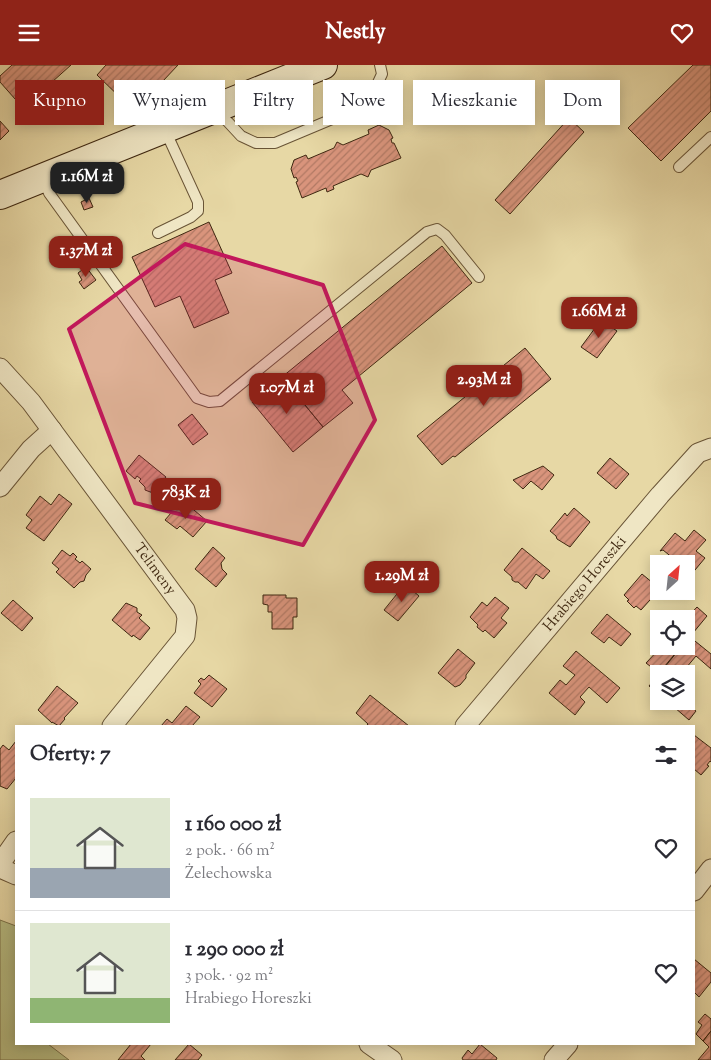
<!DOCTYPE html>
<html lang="pl">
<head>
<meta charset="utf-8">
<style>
	body { margin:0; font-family:"Sorts Mill Goudy",serif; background:#f2f2f3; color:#2b2b33; height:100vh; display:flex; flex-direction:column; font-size:19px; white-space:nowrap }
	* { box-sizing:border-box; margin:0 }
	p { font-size:16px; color:#7c7c81 }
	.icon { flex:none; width:28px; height:28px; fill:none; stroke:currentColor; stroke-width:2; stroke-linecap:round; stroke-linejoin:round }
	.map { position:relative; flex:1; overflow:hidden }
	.sheet { position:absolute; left:15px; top:660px; width:680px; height:320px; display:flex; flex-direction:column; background:#fff; border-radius:0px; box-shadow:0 2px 12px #0003 }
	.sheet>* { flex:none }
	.top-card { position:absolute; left:15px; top:15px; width:681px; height:45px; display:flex; gap:10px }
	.needle { width:32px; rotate:27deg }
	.tools { position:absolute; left:650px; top:490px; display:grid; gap:10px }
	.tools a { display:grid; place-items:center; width:45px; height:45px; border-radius:0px; background:#fff; box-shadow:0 2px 12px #0003; font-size:25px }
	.price { position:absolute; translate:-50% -42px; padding:0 11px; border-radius:10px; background:#8f2418; color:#fff; font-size:16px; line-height:32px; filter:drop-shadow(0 1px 2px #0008) }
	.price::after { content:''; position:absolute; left:50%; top:30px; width:15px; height:11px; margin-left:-8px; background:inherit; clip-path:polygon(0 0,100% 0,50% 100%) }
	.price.current { background:#222; color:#fff }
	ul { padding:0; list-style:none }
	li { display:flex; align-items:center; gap:15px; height:125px; padding:0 15px }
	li+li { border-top:1px solid #e1e1e2 }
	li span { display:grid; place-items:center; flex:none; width:140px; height:100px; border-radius:0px; color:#555 }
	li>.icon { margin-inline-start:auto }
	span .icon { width:60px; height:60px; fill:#fffc; stroke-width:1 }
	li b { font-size:21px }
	h2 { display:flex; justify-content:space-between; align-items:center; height:60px; padding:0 15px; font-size:21px }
	.tag { padding:0 18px; border-radius:0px; background:#fff; box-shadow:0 2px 12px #0003; font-size:18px; line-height:45px }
	.tag.current { background:#8f2418; color:#fff }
	header { display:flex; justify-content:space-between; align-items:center; height:65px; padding:0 15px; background:#8f2418; color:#fff; font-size:22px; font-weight:700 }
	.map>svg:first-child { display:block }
	.green { fill:#b8be84; stroke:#7c734a }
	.building { fill:url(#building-hatch); stroke:#3f2811 }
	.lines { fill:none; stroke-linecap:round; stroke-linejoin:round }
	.lane-casing { stroke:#695436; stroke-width:12 }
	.street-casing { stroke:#695436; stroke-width:21 }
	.secondary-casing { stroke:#3f2811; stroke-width:30 }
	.lane { stroke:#efe6c4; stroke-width:10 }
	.street { stroke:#efe6c4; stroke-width:19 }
	.secondary { stroke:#efe6c4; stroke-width:28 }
	.marked { fill:#c2185b; fill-opacity:0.2; stroke:#c2185b; stroke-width:4; stroke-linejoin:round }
	.labels { text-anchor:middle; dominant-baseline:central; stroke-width:4; stroke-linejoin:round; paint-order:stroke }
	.street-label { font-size:15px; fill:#3f2811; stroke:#efe6c4 }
</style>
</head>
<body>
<header><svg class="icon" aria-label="menu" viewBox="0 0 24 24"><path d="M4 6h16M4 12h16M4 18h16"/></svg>Nestly<svg class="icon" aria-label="heart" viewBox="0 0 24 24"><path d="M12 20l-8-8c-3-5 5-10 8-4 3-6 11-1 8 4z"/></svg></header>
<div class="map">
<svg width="711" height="995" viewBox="0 0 711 995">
	<defs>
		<pattern id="building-hatch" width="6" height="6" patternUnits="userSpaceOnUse" patternTransform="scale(1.25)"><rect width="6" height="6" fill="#d9947c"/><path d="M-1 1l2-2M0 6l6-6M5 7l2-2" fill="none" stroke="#b17964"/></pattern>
	</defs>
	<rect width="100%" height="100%" fill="#e7d8a5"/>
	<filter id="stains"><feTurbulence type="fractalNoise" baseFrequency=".004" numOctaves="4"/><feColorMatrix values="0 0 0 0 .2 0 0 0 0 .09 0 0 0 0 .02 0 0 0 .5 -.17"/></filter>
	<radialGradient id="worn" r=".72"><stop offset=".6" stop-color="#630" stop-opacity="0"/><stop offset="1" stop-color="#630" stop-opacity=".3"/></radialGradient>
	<path class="green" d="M0,855L16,861V979H48L69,995H0Z"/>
	<path class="building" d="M12,0H71L23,43L0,17V11Z
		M106,0H178L147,33L145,32L127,39L97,10Z
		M693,0H711V46L661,96L628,63Z
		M569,53L584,67L510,149L495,135Z
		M0,56L9,66L0,75Z
		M379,60L389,65L393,73L391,74L392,78H394L401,93L371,105L368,112L361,109L333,121L334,124L327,127L326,123L302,133L296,117L298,116L296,112L294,113L291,104L294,95L306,90L308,94L334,83L337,77L343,80L369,69L368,65Z
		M89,133L93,142L84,145L81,137Z
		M209,157L232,208L215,215L229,248L194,263L180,231L155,242L132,192Z
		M442,181L472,218L342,325L353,338L323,362L282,312Z
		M86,202L96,215L84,224L79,217L82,215L78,208Z
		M601,255L617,266L597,293L581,282Z
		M525,283L551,314L455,392L453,391L442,400L417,371Z
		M282,312L323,362L293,387L252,337Z
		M192,349L208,369L193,380L178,360Z
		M139,390L166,412L153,428L145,425V422L139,416L141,414L137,411L135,414L126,406Z
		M610,393L629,409L616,424L597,408Z
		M543,401L554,410L542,425L531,416L523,424L513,415Z
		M59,429L72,439L44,476L26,463L32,455L26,450L40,431L51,440Z
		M188,440L207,456L193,472L180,461L177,464L165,455L171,448L170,444L173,442L177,441L183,446Z
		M574,443L590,457L570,482L557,474L556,471L550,466L565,448L567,451Z
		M694,465L706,475L696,486L705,493L690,511L686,508V499H676L673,496L674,494L663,485L660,486L675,468L685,476Z
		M213,482L225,493L221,498L222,504L227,509L216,522L195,504Z
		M522,483L550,506L543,514L536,509L526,524L518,517H515L512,515V512L504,505Z
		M62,485L70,491L73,488L77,492L75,494L80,498L82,496L91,504L86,510L84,516L80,517L74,523L56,507L59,504L52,498Z
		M642,509L659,523V525L641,545L636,541L634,543L627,536L629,535L624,530Z
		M405,519L419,531L398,556L384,545Z
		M263,530H286V533H297V552H293V564H272V547H268V540L263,539Z
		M495,532L509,543L501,553L507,558L494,573L485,565L483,567L477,562L478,560L470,552L482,537L487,541Z
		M13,535L33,553L22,566L1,548Z
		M126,538L137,543V547L142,550L139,553L150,563L140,575L133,570L132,572L112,555Z
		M697,542L707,551L693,568L686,562V554Z
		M607,549L631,569L621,581L609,572L604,578L591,568Z
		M690,572L711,589V604L696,591L681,609H659L682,581H686V577Z
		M662,581H664L674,590L659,608L646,598Z
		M458,584L475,598L466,610V613L460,620L455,622L438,608Z
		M576,586L620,623L607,638L589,622L580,632L585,637L575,650L549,628L560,615L566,620L575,610L563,601Z
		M659,609V629L649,621Z
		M209,610L227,624L212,642L194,628L201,619L198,616L201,613L204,615Z
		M57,621L78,638L64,653L65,654L59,661L52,657V658L38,645Z
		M370,630L409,661H366L368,659L356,648Z
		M667,636H684L696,646L689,655Z
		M186,641L200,652L192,661H161L167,654L172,658Z
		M694,670L711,683V697L710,696L707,700L709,701L701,710L694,704Z
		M16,676V713L7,724L0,721V684L3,680L9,685Z
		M694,894L711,908V917L699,932L694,927Z
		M705,949L711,954V966L703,976L696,969L702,960L698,957Z
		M711,966V995H698L709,982L703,976Z
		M131,979H151L141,991L145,995H118Z
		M189,979L202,990L198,995H175Z
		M480,979L497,993L496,995H463L462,993L468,985L472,989Z"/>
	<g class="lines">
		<defs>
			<path id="lane" d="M215,46L228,57L241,71L256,78H275L368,39L382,9L380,0
				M679,102L711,72
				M43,114L49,128L197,333L209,337L220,336L427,167L437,164L445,170L479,212
				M158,168L191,152L198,146V137L165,65"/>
			<g id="street">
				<path id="s1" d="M0,303L31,337L185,545L187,553L185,571L112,661"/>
				<path d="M0,422L31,384L52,365"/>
				<path id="s2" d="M465,661L660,430L698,388L711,383"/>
				<path d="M0,799L16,776"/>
				<path d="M0,803L16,810"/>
				<path d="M694,826L711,804"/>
				<path d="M369,979L392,995"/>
				<path d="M554,995L568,979"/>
			</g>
			<path id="secondary" d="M0,130L323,0"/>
		</defs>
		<use href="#lane" class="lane-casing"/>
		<use href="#street" class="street-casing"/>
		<use href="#secondary" class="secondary-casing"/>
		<use href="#lane" class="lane"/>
		<use href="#street" class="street"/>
		<use href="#secondary" class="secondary"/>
	</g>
	<path class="marked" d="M185,179L323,220L375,355L303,480L135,438L69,264Z"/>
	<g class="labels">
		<g class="street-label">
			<text stroke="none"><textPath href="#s1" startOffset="254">Telimeny</textPath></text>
			<text stroke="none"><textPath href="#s2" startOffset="186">Hrabiego Horeszki</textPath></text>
		</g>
	</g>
	<rect width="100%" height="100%" filter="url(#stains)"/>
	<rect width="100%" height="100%" fill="url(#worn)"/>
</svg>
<div class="tools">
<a><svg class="needle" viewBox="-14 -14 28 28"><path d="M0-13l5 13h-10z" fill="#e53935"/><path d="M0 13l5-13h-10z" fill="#7c7c81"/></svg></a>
<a><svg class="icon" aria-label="locate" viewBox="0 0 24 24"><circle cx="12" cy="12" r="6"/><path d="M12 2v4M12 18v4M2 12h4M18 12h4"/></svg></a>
<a><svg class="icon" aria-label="layers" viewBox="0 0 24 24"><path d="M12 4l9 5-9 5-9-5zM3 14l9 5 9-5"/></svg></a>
</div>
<b class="price current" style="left:87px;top:139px">1.16M zł</b>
<b class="price" style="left:86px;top:213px">1.37M zł</b>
<b class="price" style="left:599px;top:274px">1.66M zł</b>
<b class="price" style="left:484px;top:342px">2.93M zł</b>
<b class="price" style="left:287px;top:350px">1.07M zł</b>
<b class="price" style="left:186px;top:455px">783K zł</b>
<b class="price" style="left:402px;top:538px">1.29M zł</b>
<div class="top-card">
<a class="tag current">Kupno</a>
<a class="tag">Wynajem</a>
<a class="tag">Filtry</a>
<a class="tag">Nowe</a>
<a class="tag">Mieszkanie</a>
<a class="tag">Dom</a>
</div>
<section class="sheet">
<h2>Oferty: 7<svg class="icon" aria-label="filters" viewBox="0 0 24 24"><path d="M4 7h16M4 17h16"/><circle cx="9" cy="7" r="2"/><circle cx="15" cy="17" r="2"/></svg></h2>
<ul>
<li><span style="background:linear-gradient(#dfe7d0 70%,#9aa5b1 0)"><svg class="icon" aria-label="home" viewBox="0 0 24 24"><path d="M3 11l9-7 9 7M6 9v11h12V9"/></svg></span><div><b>1 160 000 zł</b><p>2 pok. · 66 m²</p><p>Żelechowska</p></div><svg class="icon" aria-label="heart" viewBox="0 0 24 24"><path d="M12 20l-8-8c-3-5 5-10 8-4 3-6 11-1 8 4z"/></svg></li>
<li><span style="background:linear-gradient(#dfe7d0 75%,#8fb573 0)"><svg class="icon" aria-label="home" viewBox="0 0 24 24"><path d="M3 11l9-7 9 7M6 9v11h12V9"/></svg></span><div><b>1 290 000 zł</b><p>3 pok. · 92 m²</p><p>Hrabiego Horeszki</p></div><svg class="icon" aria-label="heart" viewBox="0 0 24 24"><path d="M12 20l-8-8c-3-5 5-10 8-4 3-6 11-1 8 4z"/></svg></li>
</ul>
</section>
</div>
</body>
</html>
